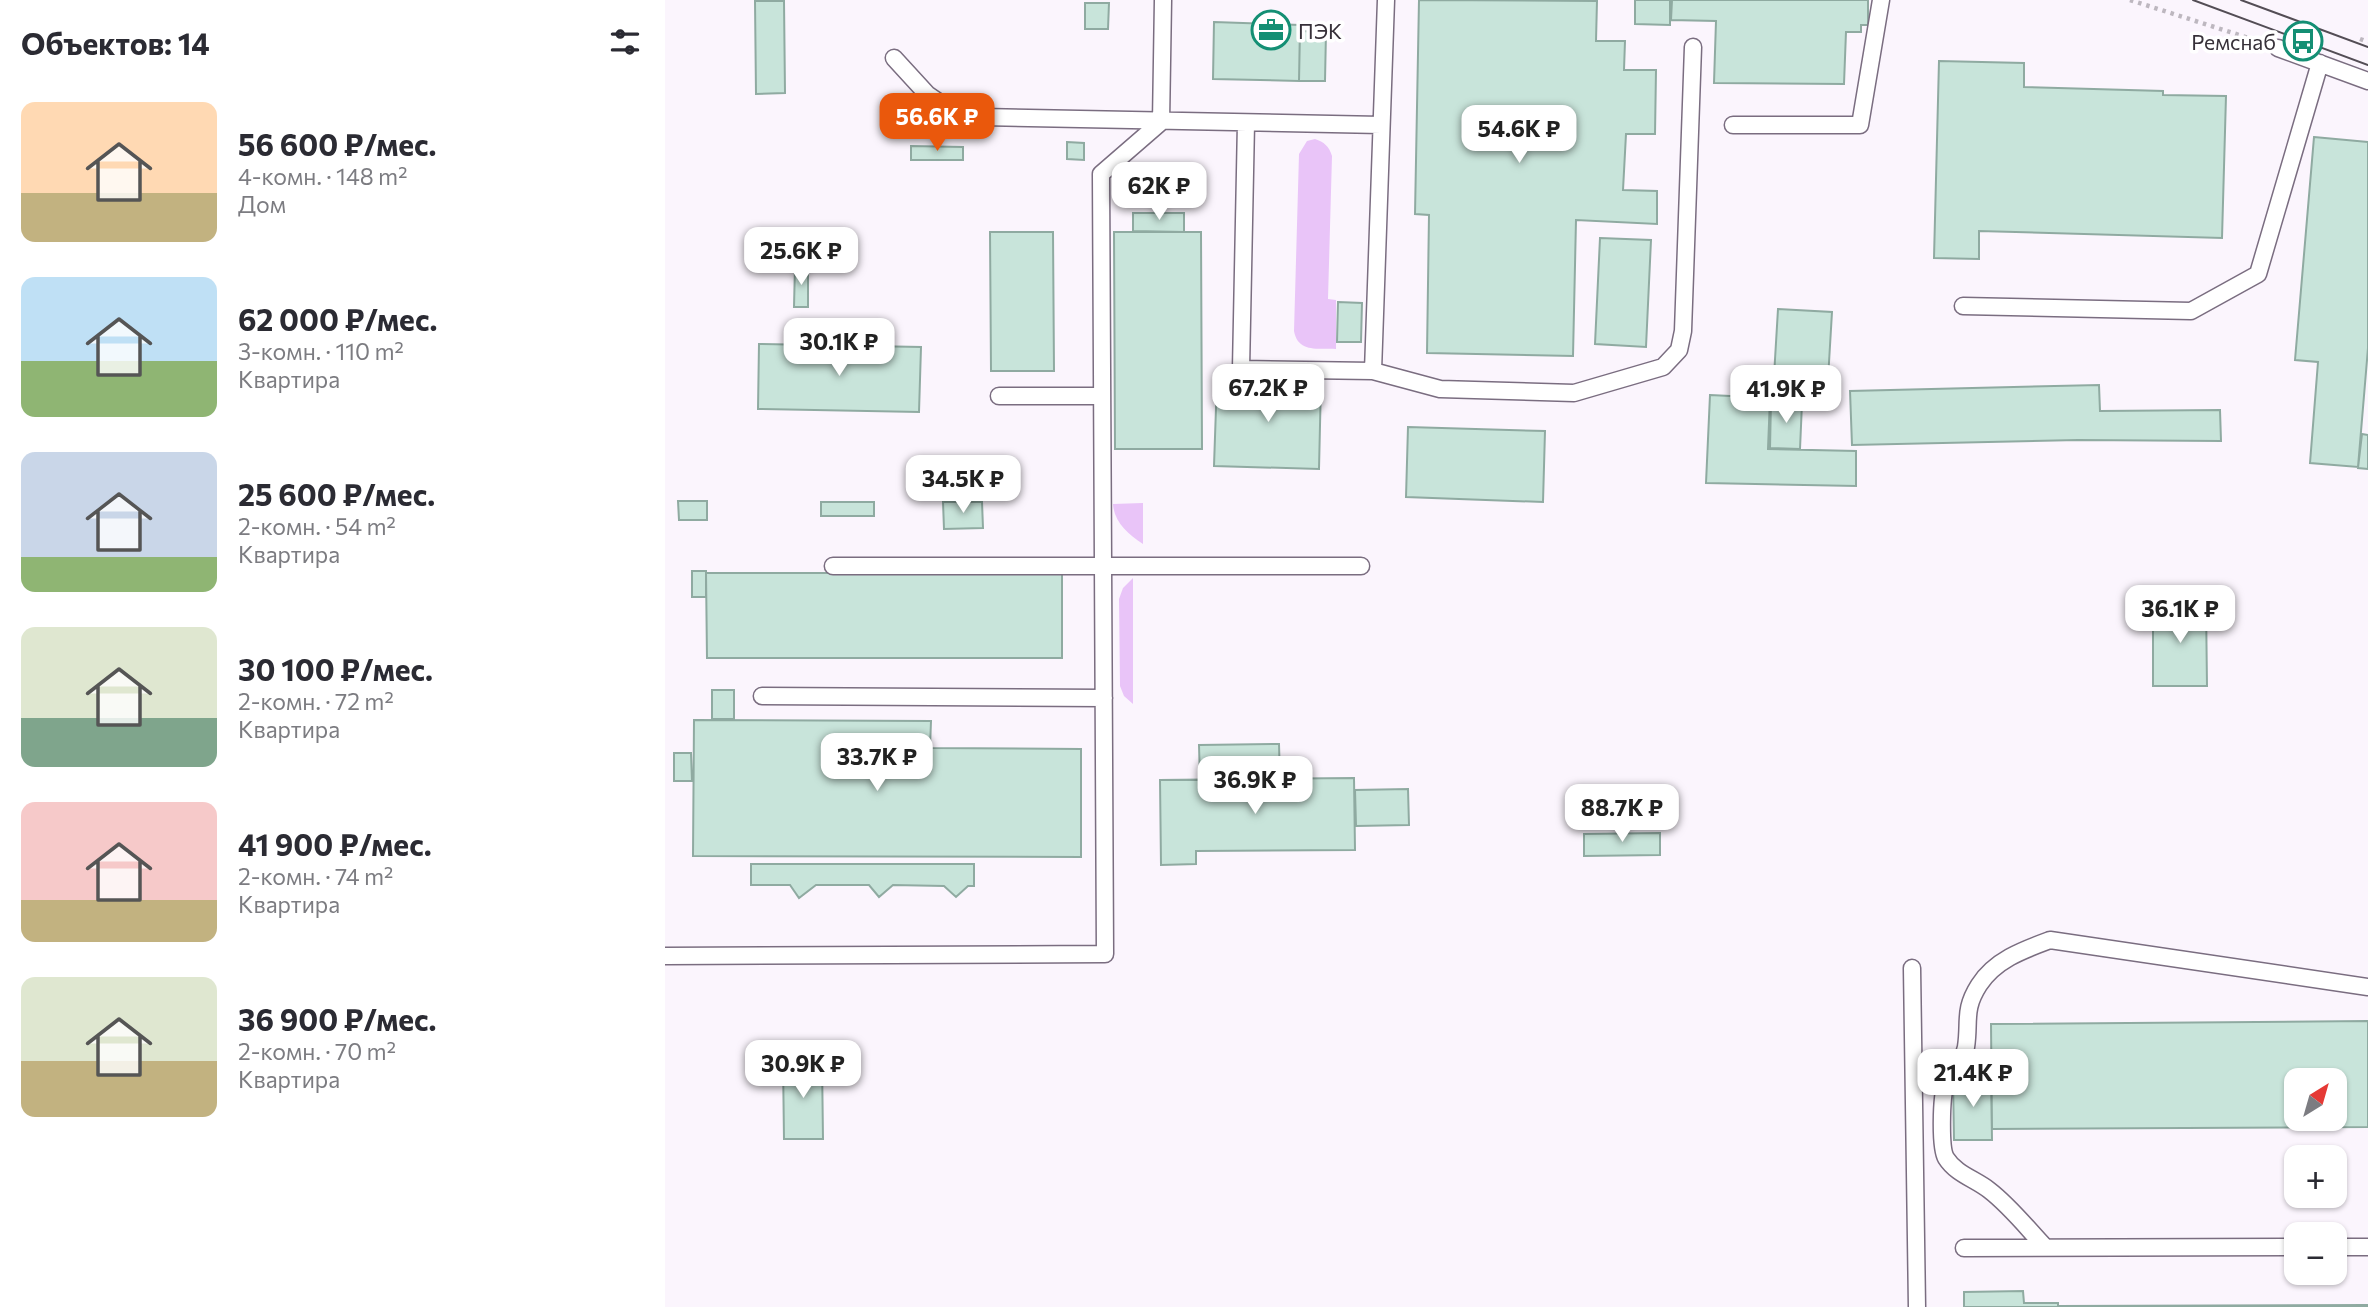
<!DOCTYPE html>
<html lang="ru">
<head>
<meta charset="utf-8">
<style>
	body { margin:0; font-family:Commissioner,sans-serif; background:#f7f7f7; color:#2b2b33; height:100vh; display:flex; flex-direction:column; font-size:26px; white-space:nowrap }
	* { box-sizing:border-box; margin:0 }
	p { font-size:23px; color:#7c7c81 }
	.icon { flex:none; width:38px; height:38px; fill:none; stroke:currentColor; stroke-width:2; stroke-linecap:round; stroke-linejoin:round }
	.map { position:relative; flex:1; overflow:hidden }
	.details { display:flex; flex-direction:column; background:#fff; width:665px }
	.details>* { flex:none }
	.needle { width:46px; rotate:37deg }
	.fabs { position:absolute; left:1619px; top:1068px; display:grid; gap:14px }
	.fabs a { display:grid; place-items:center; width:63px; height:63px; border-radius:14px; background:#fff; box-shadow:0 2px 5px #0004; font-size:35px }
	.price { position:absolute; translate:-50% -60px; padding:0 16px; border-radius:14px; background:#fff; color:#222; font-size:23px; line-height:46px; filter:drop-shadow(0 2px 4px #0008) }
	.price::after { content:''; position:absolute; left:50%; top:42px; width:21px; height:16px; margin-left:-10px; background:inherit; clip-path:polygon(0 0,100% 0,50% 100%) }
	.price.selected { background:#ea580c; color:#fff }
	ul { padding:0; list-style:none }
	li { display:flex; align-items:center; gap:21px; height:175px; padding:0 21px }
	li span { display:grid; place-items:center; flex:none; width:196px; height:140px; border-radius:14px; color:#555 }
	li>.icon { margin-inline-start:auto }
	span .icon { width:84px; height:84px; fill:#fffc; stroke-width:1 }
	li b { font-size:30px }
	h2 { display:flex; justify-content:space-between; align-items:center; height:84px; padding:0 21px; font-size:30px }
	main { display:flex; flex:1; min-height:0 }
	.map>svg:first-child { display:block }
	.green { fill:#e9c4f8 }
	.building { fill:#c8e4da; stroke:#8faaa1; stroke-width:2; fill-rule:evenodd }
	.lines { fill:none; stroke-linecap:round; stroke-linejoin:round }
	.service-casing { stroke:#7a6d80; stroke-width:19 }
	.path { stroke:#bdb7bf; stroke-width:4.5; stroke-dasharray:3.5 5; stroke-linecap:butt }
	.service { stroke:#fff; stroke-width:16 }
	.tram { stroke:#534d55; stroke-width:2 }
	.labels { text-anchor:middle; dominant-baseline:central; stroke-width:7; stroke-linejoin:round; paint-order:stroke }
	.poi-label { font-size:21px; fill:#373139; stroke:#fff; text-anchor:start }
</style>
</head>
<body>
<main>
<section class="details">
<h2>Объектов: 14<svg class="icon" aria-label="filters" viewBox="0 0 24 24"><path d="M4 7h16M4 17h16"/><circle cx="9" cy="7" r="2"/><circle cx="15" cy="17" r="2"/></svg></h2>
<ul>
<li><span style="background:linear-gradient(#ffd9b3 65%,#c2b280 0)"><svg class="icon" aria-label="home" viewBox="0 0 24 24"><path d="M3 11l9-7 9 7M6 9v11h12V9"/></svg></span><div><b>56 600 ₽/мес.</b><p>4-комн. · 148 m²</p><p>Дом</p></div></li>
<li><span style="background:linear-gradient(#bfe0f5 60%,#8fb573 0)"><svg class="icon" aria-label="home" viewBox="0 0 24 24"><path d="M3 11l9-7 9 7M6 9v11h12V9"/></svg></span><div><b>62 000 ₽/мес.</b><p>3-комн. · 110 m²</p><p>Квартира</p></div></li>
<li><span style="background:linear-gradient(#c9d6e8 75%,#8fb573 0)"><svg class="icon" aria-label="home" viewBox="0 0 24 24"><path d="M3 11l9-7 9 7M6 9v11h12V9"/></svg></span><div><b>25 600 ₽/мес.</b><p>2-комн. · 54 m²</p><p>Квартира</p></div></li>
<li><span style="background:linear-gradient(#dfe7d0 65%,#7fa58c 0)"><svg class="icon" aria-label="home" viewBox="0 0 24 24"><path d="M3 11l9-7 9 7M6 9v11h12V9"/></svg></span><div><b>30 100 ₽/мес.</b><p>2-комн. · 72 m²</p><p>Квартира</p></div></li>
<li><span style="background:linear-gradient(#f6c9c9 70%,#c2b280 0)"><svg class="icon" aria-label="home" viewBox="0 0 24 24"><path d="M3 11l9-7 9 7M6 9v11h12V9"/></svg></span><div><b>41 900 ₽/мес.</b><p>2-комн. · 74 m²</p><p>Квартира</p></div></li>
<li><span style="background:linear-gradient(#dfe7d0 60%,#c2b280 0)"><svg class="icon" aria-label="home" viewBox="0 0 24 24"><path d="M3 11l9-7 9 7M6 9v11h12V9"/></svg></span><div><b>36 900 ₽/мес.</b><p>2-комн. · 70 m²</p><p>Квартира</p></div></li>
</ul>
</section>
<div class="map">
<svg width="1703" height="1307" viewBox="0 0 1703 1307">
	<rect width="100%" height="100%" fill="#fbf5fd"/>
	<path class="green" d="M650,139C659,142 664,146 667,156L663,299L671,300V349C653,348 633,353 629,331L634,154L642,141Z
		M478,503V544C463,534 449,522 448,504Z
		M468,578V704L459,696L455,686L454,599L458,588Z"/>
	<path class="building" d="M754,0L932,1L931,41H960L959,70H991L990,134H961L958,190L992,191V224L911,220L908,356L762,353L764,215L750,214Z
		M970,0H1005V25L970,24Z
		M1007,0H1203V25H1196V32H1181L1179,84L1049,83L1051,21L1006,20Z
		M90,1H119L120,93L91,94Z
		M420,3H444L443,29H420Z
		M549,22L635,25L634,81L548,79Z
		M635,31L661,32L660,81H634Z
		M1274,61L1359,63V87L1498,91V95L1561,96L1557,238L1314,231V259L1269,258Z
		M1649,137L1703,142V348L1693,467L1645,463L1653,362L1630,360Z
		M402,142L419,143V160L402,159Z
		M246,146L298,147V160H246Z
		M468,213H519V232L468,231Z
		M325,232H388L389,371H326Z
		M449,232H536L537,449H450Z
		M935,238L986,240L981,347L930,344Z
		M130,266H143V307H129Z
		M673,302L697,303L696,342H672Z
		M1113,309L1167,312L1162,396L1108,393Z
		M94,344L256,347L254,412L93,409Z
		M552,379L656,382L654,469L549,466Z
		M1434,385L1435,411L1555,410L1556,441L1413,440L1187,445L1185,391Z
		M1045,395L1105,398L1103,449L1191,451V486L1041,483Z
		M1106,401L1137,403L1135,449L1105,448Z
		M743,427L880,431L878,502L741,497Z
		M1697,434L1703,435V469L1693,468Z
		M13,501H42V520H14Z
		M156,502H209V516H156Z
		M278,502H317L318,528L279,529Z
		M27,571H41V597H27Z
		M41,573H397V658H42Z
		M1488,603H1541L1542,686H1488Z
		M47,690H69V719H47Z
		M29,720L266,721L265,748L416,749V857L28,856Z
		M614,744L615,779L535,780L534,745Z
		M9,753H26L27,781H9Z
		M689,778L690,850L531,851V864L496,865L495,780Z
		M743,789L744,825L691,826L690,790Z
		M995,833V855L919,856V834Z
		M86,864H309V886H303L291,897L279,886L228,885L214,897L204,885H151L134,898L125,885H86Z
		M1703,1021V1127L1327,1129L1326,1024ZM1631,1080H1670V1118H1631Z
		M118,1061H157L158,1139H119Z
		M1326,1078L1327,1140H1289L1288,1079Z
		M1358,1291L1359,1303H1393V1307H1299V1292Z
		M1703,1305V1307L1393,1306Z"/>
	<g class="lines">
		<defs>
			<path id="service" d="M1613,48L1703,81
				M229,58L262,94L281,107L317,117L716,125
				M581,123L576,369L708,371L721,0
				M1068,125H1195L1216,0
				M1298,306L1526,311L1593,274L1655,63
				M708,371L775,389L909,393L998,367L1014,350L1018,331L1028,47
				M334,396H437
				M168,566H696
				M97,696L439,698
				M0,956L440,954L436,174L496,122L498,0
				M1247,968L1252,1307
				M1380,1247C1362,1228 1345,1206 1324,1190C1310,1179 1291,1174 1281,1158C1275,1148 1276,1096 1281,1084C1287,1071 1298,1062 1301,1047C1305,1021 1298,1010 1314,985C1330,960 1358,950 1385,940L1703,987
				M1670,1247H1703
				M1299,1248L1631,1247"/>
		</defs>
		<use href="#service" class="service-casing"/>
		<path class="path" d="M1465,0L1593,41
			M1695,39L1703,42"/>
		<use href="#service" class="service"/>
		<path class="tram" d="M1528,0L1703,65
			M1576,0L1703,47"/>
	</g>
	<defs>
		<symbol id="office-ring" viewBox="-11 -11 22 22"><circle r="9.5" fill="#fff" stroke="#148f74" stroke-width="1.5"/><path d="M-6-3h4V-5.5h4V-3h4V5H-6ZM-1-4.5V-3h2v-1.5ZM-6 0V1H6V0Z" fill="#148f74"/></symbol>
		<symbol id="bus-ring" viewBox="-11 -11 22 22"><circle r="9.5" fill="#fff" stroke="#148f74" stroke-width="1.5"/><path d="M-5-6H5V4H4V6H2V4H-2V6H-4V4H-5ZM-3.5-4V0h7V-4ZM-3.5 1.2v1.5H-2V1.2ZM2 1.2v1.5H3.5V1.2Z" fill="#148f74"/></symbol>
	</defs>
	<g fill-rule="evenodd">
		<use href="#office-ring" x="584" y="8" width="44" height="44"/>
		<use href="#bus-ring" x="1616" y="19" width="44" height="44"/>
	</g>
	<g class="labels">
		<g class="poi-label">
			<text x="633" y="30">ПЭК</text>
			<text x="1611" y="41" text-anchor="end">Ремснаб</text>
		</g>
	</g>
</svg>
<div class="fabs">
<a><svg class="needle" viewBox="-14 -14 28 28"><path d="M0-13l5 13h-10z" fill="#e53935"/><path d="M0 13l5-13h-10z" fill="#7c7c81"/></svg></a>
<a>+</a>
<a>−</a>
</div>
<b class="price selected" style="left:272px;top:153px">56.6K ₽</b>
<b class="price" style="left:854px;top:165px">54.6K ₽</b>
<b class="price" style="left:494px;top:222px">62K ₽</b>
<b class="price" style="left:136px;top:287px">25.6K ₽</b>
<b class="price" style="left:174px;top:378px">30.1K ₽</b>
<b class="price" style="left:603px;top:424px">67.2K ₽</b>
<b class="price" style="left:1121px;top:425px">41.9K ₽</b>
<b class="price" style="left:298px;top:515px">34.5K ₽</b>
<b class="price" style="left:1515px;top:645px">36.1K ₽</b>
<b class="price" style="left:212px;top:793px">33.7K ₽</b>
<b class="price" style="left:590px;top:816px">36.9K ₽</b>
<b class="price" style="left:957px;top:844px">88.7K ₽</b>
<b class="price" style="left:138px;top:1100px">30.9K ₽</b>
<b class="price" style="left:1308px;top:1109px">21.4K ₽</b>
</div>
</main>
</body>
</html>
